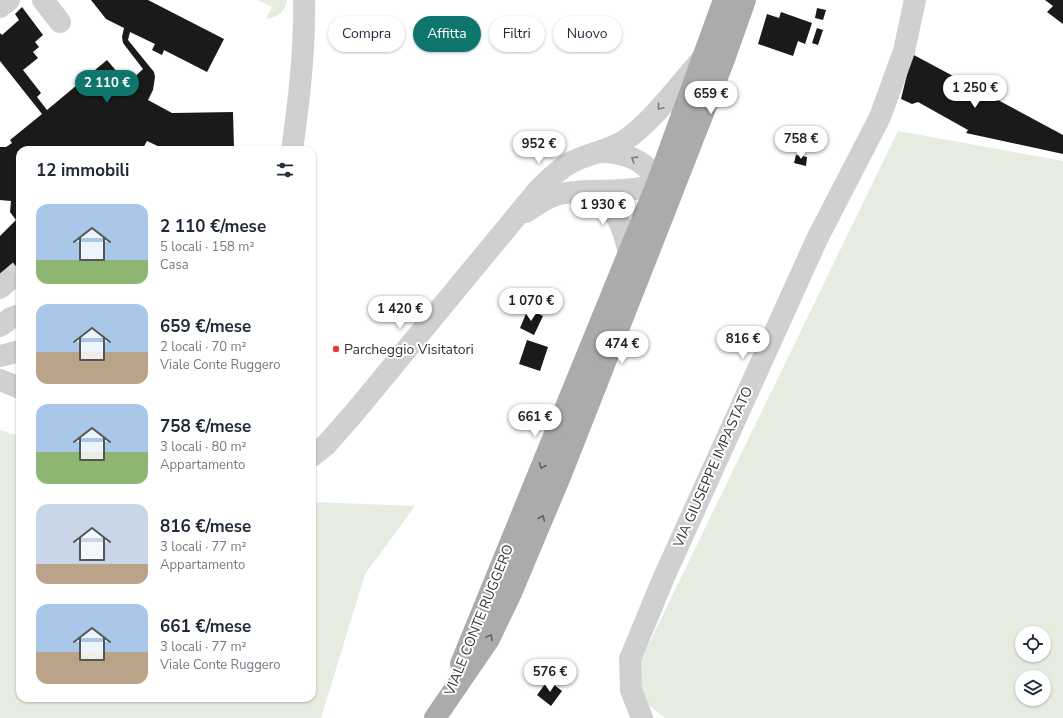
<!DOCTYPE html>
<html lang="it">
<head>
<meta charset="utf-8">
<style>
	body { margin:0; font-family:"Nunito Sans",sans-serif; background:#f2f2f3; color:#1f2937; height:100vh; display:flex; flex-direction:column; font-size:15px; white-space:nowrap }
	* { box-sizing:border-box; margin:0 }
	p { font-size:13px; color:#747a83 }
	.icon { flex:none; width:22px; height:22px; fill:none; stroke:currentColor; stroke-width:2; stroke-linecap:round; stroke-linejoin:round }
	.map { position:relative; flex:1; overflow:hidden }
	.panel { position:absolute; left:16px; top:146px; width:300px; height:556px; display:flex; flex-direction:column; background:#fff; border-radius:12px; box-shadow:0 1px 3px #0004 }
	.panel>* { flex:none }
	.banner { position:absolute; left:328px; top:16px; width:380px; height:36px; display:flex; gap:8px }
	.controls { position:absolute; left:1015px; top:626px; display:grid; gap:8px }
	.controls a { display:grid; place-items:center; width:36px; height:36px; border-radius:50%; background:#fff; box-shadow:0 1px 3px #0004; font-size:20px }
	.price { position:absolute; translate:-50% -34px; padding:0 9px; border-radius:14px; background:#fff; color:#222; font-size:13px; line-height:26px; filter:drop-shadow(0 1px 2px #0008) }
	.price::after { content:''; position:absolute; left:50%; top:24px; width:12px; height:9px; margin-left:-6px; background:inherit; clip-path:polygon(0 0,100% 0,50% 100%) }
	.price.current { background:#0f766e; color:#fff }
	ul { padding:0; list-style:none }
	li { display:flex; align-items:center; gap:12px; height:100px; padding:0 20px }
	li span { display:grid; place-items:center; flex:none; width:112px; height:80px; border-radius:12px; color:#555 }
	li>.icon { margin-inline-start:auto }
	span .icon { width:48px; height:48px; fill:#fffc; stroke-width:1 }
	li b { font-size:17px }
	h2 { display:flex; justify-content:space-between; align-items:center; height:48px; padding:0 20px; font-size:17px }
	.pill { padding:0 14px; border-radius:18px; background:#fff; box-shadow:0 1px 3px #0004; font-size:14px; line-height:36px }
	.pill.current { background:#0f766e; color:#fff }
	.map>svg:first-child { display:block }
	.green { fill:#e6ecdf; fill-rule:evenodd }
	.building { fill:#1a1a1a }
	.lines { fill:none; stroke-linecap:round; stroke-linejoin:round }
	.minor-tunnel { stroke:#d6d6d6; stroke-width:22; stroke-dasharray:22 11; stroke-linecap:butt }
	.minor { stroke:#d0d0d0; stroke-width:22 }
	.major { stroke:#ababab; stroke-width:22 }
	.oneway { stroke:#7a7a7a }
	.oneway2 { stroke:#636363 }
	.poi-dot { fill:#e63946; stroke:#fff; stroke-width:1.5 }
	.labels { text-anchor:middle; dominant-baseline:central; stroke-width:4; stroke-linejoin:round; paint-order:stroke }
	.poi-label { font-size:14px; fill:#333; stroke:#fff; text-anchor:start }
	.street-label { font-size:14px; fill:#333; stroke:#fff }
</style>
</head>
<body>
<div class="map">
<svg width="1063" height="718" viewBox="0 0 1063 718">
	<rect width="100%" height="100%" fill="#fff"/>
	<path class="green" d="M258,0H287C286,11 277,18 266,19L272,7Z
		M898,131L1063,161V718H665L640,698L639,664ZM1022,633H1044V655H1022ZM1022,677H1044V699H1022Z
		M0,430L20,436V698H312V502L415,506L365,574L321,718H0Z"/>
	<path class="building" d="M91,0H148L224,39L207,72L164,50L162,55L152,50L155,44L130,32L128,40L154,72L155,77L153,90L148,100L172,113L233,112L234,148L164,149L147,141L142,150H20V287L19,288L0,277V236L16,220L10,212L11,201L0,200V147H6L12,143L10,140L42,114L0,61V33L2,35L19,20L15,14L22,7L43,35L35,42L39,47L33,52L38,58L23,70L41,93L37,97L47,110L107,60L124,80L120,83L124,87L143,69L123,43L122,37L124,28L106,19Z
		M1045,0H1063V24L1047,12L1053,6Z
		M817,8L826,10L823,20L815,18Z
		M781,12L812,23L805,44L798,41L793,56L758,44L767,14L779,18Z
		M817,28L823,30L818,45L812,43Z
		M912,54L1063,135V154L966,133L968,130L918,102L912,104L901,99Z
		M796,155L807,157L806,166L794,163Z
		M528,309L543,316L534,335L520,328Z
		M527,340L548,347L540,371L519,364Z
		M548,680L562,691L551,706L537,695Z"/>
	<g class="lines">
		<path class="minor-tunnel" d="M7,282L20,271"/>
		<path class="minor" d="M43,0L60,22
			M0,7L9,0
			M292,150C299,100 305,50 304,0
			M601,152C623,152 648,160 657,183C658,188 658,194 659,199
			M587,192C616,206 622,223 629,253
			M526,212C536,205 545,199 556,195C586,186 647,198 668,176
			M0,288L7,282
			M0,326L11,318L20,315
			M0,356L20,351
			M0,380L20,388
			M312,456L326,445L355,412L538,190C550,178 561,167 576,160C592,153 609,150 624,141C653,121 679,85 702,59
			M642,718L631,690L630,659L664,577L817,239L880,117L904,51L915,0"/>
		<path class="major" d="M461,664L657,184L724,0
			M435,718L489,639L511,593L561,474L658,228L723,62L745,0"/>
	</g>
	<defs><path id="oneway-chevron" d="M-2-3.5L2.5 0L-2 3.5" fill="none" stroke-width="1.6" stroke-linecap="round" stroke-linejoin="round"/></defs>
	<g class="oneway">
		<use href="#oneway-chevron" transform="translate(660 107) rotate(130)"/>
		<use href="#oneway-chevron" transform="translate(634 159) rotate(-148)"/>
	</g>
	<g class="oneway2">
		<use href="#oneway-chevron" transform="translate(542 466) rotate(112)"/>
		<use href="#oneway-chevron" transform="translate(542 518) rotate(-67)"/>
		<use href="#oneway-chevron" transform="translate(490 637) rotate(-62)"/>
	</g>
	<circle class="poi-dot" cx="336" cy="349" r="4"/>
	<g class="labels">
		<g class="poi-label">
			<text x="344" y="349">Parcheggio Visitatori</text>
		</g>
		<g class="street-label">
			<text transform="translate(713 467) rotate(-66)">VIA GIUSEPPE IMPASTATO</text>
			<text transform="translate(479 620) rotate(-68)">VIALE CONTE RUGGERO</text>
		</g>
	</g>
</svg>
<div class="controls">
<a><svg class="icon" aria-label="locate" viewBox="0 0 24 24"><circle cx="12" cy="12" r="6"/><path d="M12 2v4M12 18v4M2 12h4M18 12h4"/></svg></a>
<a><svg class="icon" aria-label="layers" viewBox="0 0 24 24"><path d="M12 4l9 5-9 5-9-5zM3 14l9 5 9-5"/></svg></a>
</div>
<b class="price current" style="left:107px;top:104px">2 110 €</b>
<b class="price" style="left:975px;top:109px">1 250 €</b>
<b class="price" style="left:711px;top:115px">659 €</b>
<b class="price" style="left:801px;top:160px">758 €</b>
<b class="price" style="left:539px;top:165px">952 €</b>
<b class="price" style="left:603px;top:226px">1 930 €</b>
<b class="price" style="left:531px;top:322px">1 070 €</b>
<b class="price" style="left:400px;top:330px">1 420 €</b>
<b class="price" style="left:743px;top:360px">816 €</b>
<b class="price" style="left:622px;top:365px">474 €</b>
<b class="price" style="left:535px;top:438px">661 €</b>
<b class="price" style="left:550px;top:693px">576 €</b>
<div class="banner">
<a class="pill">Compra</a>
<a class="pill current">Affitta</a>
<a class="pill">Filtri</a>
<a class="pill">Nuovo</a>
</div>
<section class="panel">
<h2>12 immobili<svg class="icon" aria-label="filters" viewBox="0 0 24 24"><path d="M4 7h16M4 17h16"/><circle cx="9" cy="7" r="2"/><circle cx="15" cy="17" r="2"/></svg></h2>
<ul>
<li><span style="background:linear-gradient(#a9c7e8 70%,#8fb573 0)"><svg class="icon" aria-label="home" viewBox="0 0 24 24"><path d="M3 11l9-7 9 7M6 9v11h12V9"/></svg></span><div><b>2 110 €/mese</b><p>5 locali · 158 m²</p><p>Casa</p></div></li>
<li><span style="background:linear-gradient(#a9c7e8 60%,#b9a48a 0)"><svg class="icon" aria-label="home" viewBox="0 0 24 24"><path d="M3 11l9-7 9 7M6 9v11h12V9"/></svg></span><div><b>659 €/mese</b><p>2 locali · 70 m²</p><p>Viale Conte Ruggero</p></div></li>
<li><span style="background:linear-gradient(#a9c7e8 60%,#8fb573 0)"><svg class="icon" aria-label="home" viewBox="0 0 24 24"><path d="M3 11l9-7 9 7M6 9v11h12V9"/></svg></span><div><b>758 €/mese</b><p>3 locali · 80 m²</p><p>Appartamento</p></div></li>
<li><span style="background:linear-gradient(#c9d6e8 75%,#b9a48a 0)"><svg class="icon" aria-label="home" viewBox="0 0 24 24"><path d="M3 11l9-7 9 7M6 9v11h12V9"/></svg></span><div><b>816 €/mese</b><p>3 locali · 77 m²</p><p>Appartamento</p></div></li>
<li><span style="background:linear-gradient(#a9c7e8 60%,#b9a48a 0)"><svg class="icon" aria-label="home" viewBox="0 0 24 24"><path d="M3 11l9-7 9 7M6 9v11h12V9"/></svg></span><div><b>661 €/mese</b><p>3 locali · 77 m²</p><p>Viale Conte Ruggero</p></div></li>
</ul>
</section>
</div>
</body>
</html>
